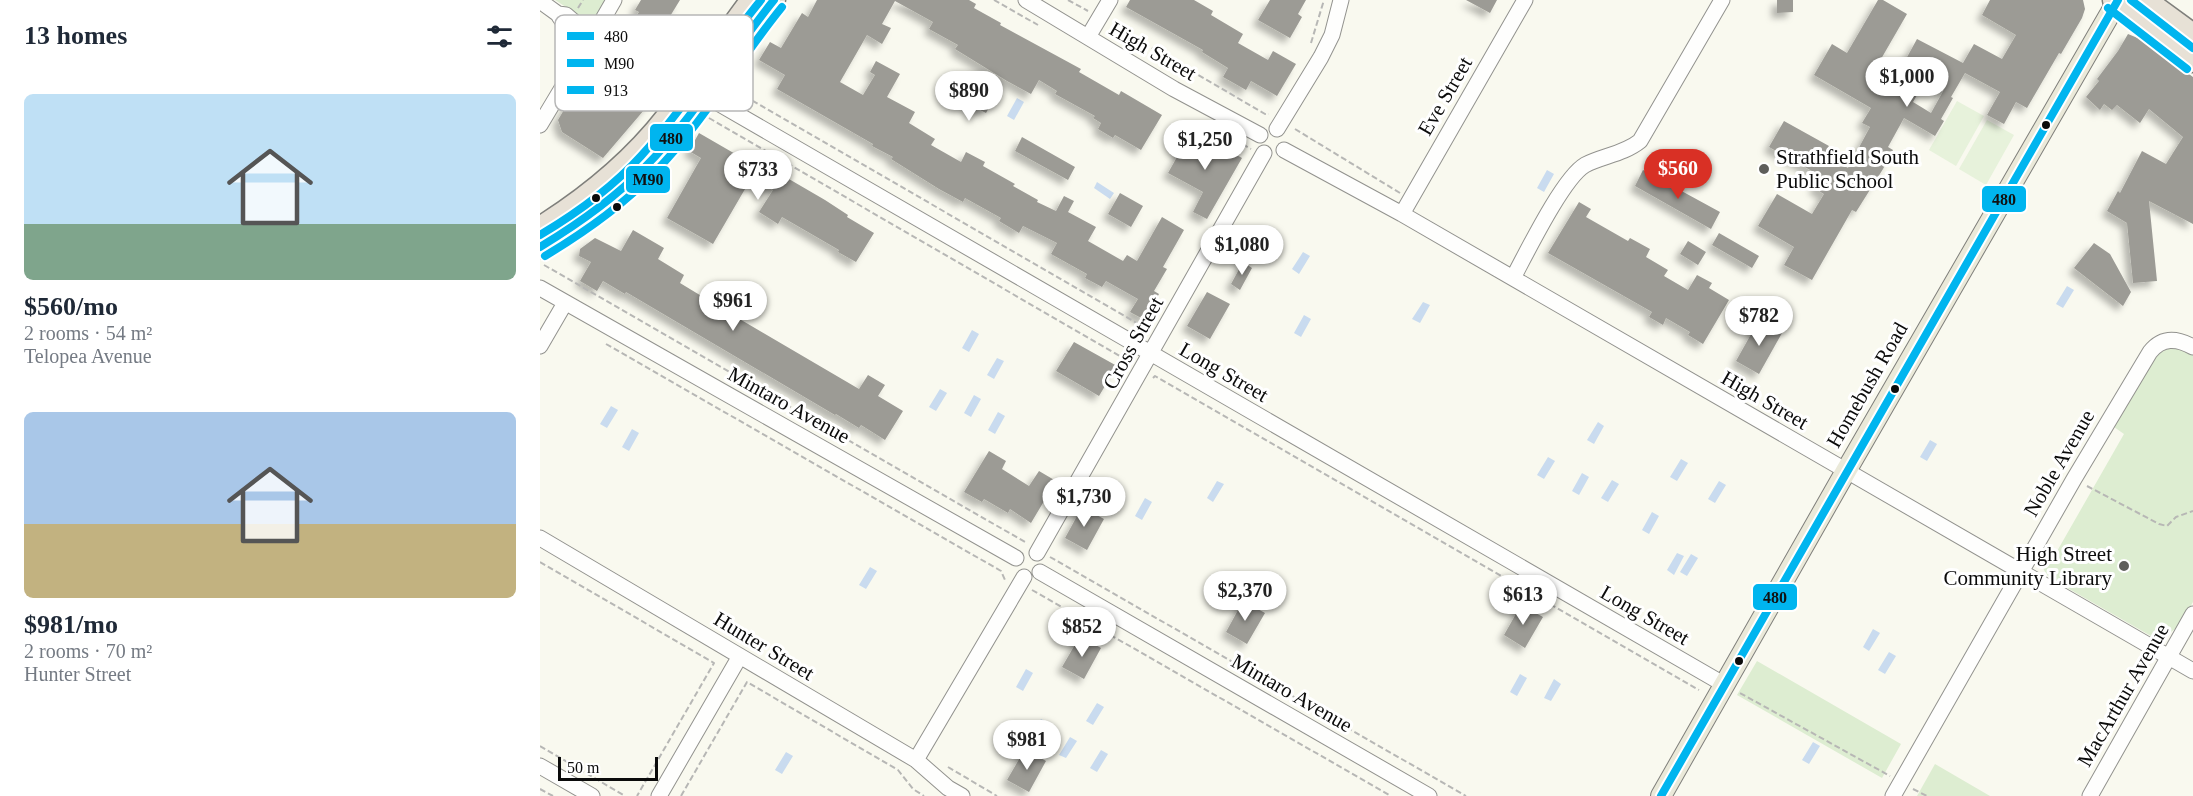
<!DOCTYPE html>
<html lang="en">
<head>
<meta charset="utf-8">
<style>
	body { margin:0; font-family:"Times New Roman",serif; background:#f2f2f3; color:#1f2937; height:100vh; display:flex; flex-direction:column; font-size:22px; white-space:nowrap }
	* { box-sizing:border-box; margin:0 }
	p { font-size:20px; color:#747a83 }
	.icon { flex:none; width:33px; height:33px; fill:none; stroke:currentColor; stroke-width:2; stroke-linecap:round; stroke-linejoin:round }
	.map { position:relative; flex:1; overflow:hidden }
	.side { display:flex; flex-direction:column; background:#fff; width:540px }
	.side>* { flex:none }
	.scale { position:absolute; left:18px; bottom:15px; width:100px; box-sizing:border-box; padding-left:6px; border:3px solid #0b0b0b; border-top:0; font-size:16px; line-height:21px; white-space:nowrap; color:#0b0b0b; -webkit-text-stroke:4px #fff; paint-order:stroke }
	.price { position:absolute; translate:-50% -51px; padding:0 14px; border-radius:21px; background:#fff; color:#222; font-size:20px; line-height:39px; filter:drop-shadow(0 2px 3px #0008) }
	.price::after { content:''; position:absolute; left:50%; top:36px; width:18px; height:14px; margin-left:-9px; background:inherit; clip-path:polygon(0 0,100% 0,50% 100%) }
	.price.active { background:#d93025; color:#fff }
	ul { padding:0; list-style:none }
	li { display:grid; align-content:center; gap:12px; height:318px; padding:0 24px }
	li span { display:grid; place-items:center; height:186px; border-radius:9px; color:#555 }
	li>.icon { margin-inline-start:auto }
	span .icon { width:108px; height:108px; fill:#fffc; stroke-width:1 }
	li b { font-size:26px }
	h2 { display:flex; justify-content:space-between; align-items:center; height:72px; padding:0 24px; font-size:26px }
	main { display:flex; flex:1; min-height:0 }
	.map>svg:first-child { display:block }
	.green { fill:#ddedd1 }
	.pitch { fill:#e7f2db }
	.water { fill:#c9dbef }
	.building { fill:#9c9b95; fill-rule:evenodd; filter:url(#shadow) }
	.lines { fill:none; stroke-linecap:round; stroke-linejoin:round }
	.minor-casing { stroke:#92928e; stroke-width:17 }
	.major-casing { stroke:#7f7f7b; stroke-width:22 }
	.highway-casing { stroke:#7f7f7b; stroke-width:25 }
	.path { stroke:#b7b7b5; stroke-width:2; stroke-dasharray:6 3; stroke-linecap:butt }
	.minor { stroke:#fefefd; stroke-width:15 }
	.major { stroke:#eae9d9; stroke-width:20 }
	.highway { stroke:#e7e1d6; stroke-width:22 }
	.bus-1-casing { stroke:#fff; stroke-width:12 }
	.bus-2-casing { stroke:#fff; stroke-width:12 }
	.bus-3-casing { stroke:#fff; stroke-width:12 }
	.bus-1 { stroke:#00b5ef; stroke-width:8 }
	.bus-2 { stroke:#00b5ef; stroke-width:8 }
	.bus-3 { stroke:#00b5ef; stroke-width:8 }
	.bus-dot { fill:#0b0b0b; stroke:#fff; stroke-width:2 }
	.poi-dot { fill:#5e5e5b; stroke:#fff; stroke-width:2 }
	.labels { text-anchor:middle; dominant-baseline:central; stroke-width:6; stroke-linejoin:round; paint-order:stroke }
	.street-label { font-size:21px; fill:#0b0b0b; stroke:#fff }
	.poi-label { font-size:21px; fill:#0b0b0b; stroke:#fff; text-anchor:start }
	.key { fill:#fff; stroke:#b6b6b6; stroke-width:1.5 }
	.key-label { font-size:16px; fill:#0b0b0b }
	.line-badge { stroke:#fff; stroke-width:2 }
	.pale-badge-label { font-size:16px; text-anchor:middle; font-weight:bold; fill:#111 }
</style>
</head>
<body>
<main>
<section class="side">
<h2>13 homes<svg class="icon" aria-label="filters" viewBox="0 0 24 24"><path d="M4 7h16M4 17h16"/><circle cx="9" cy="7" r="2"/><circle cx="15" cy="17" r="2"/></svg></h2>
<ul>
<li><span style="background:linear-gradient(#bfe0f5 70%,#7fa58c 0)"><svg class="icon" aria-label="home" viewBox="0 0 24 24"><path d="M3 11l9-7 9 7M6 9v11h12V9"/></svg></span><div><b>$560/mo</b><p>2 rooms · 54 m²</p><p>Telopea Avenue</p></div></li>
<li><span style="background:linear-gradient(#a9c7e8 60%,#c2b280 0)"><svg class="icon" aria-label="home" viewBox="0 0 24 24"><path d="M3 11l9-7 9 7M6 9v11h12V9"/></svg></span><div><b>$981/mo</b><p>2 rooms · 70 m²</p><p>Hunter Street</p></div></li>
</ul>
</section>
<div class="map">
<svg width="1653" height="796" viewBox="0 0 1653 796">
	<defs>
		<filter id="shadow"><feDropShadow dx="-5.5" dy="5.5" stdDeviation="3" flood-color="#0004"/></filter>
	</defs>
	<rect width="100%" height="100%" fill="#f9f9ef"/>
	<path class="green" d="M15,0H68L54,25Z
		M1632,347L1643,349L1653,355V602C1642,621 1636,638 1611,636L1510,578C1501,569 1499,558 1504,547L1516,553L1584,434L1574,427L1617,354Z
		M1217,661L1361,744L1342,778L1197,695Z
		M1395,764L1450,796H1377Z"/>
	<path class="pitch" d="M1417,101L1444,116L1416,166L1389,150Z
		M1447,120L1474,135L1446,185L1419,169Z"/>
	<path class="water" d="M452,79L459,83L449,101L442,97Z
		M477,98L484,102L474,120L467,116Z
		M1007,170L1014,174L1004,192L997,188Z
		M557,182L574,193L570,199L554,188Z
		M763,252L770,256L759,274L752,269Z
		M1527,286L1534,290L1523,308L1516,304Z
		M883,302L890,305L880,323L872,319Z
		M764,315L771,319L761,337L754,333Z
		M432,330L439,334L429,352L422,348Z
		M457,358L464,361L454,379L447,375Z
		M400,389L407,393L396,411L389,407Z
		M434,395L441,399L431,417L424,413Z
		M71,406L78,410L67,428L60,424Z
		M458,412L465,416L455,434L448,430Z
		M1058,422L1064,426L1054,444L1047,440Z
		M92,429L99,433L89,451L82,447Z
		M1390,440L1397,444L1387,461L1380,457Z
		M1008,457L1015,461L1004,479L997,475Z
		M1141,459L1148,463L1137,481L1130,477Z
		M1042,473L1049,477L1039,495L1032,491Z
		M1072,480L1079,484L1068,502L1061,498Z
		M677,481L684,484L673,502L667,498Z
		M1179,481L1186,485L1175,503L1168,499Z
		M557,489L564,493L554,511L547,507Z
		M605,498L612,502L602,520L595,516Z
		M1112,512L1119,516L1109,534L1102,530Z
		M1137,553L1144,556L1134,575L1127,570Z
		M1151,554L1158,558L1147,576L1140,572Z
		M330,567L337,571L326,589L319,585Z
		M1333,629L1340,633L1329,651L1323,647Z
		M1349,652L1356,656L1345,674L1338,670Z
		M486,669L493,673L483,691L476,687Z
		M980,674L987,678L977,696L970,692Z
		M1014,679L1021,684L1011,701L1004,698Z
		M557,703L564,707L553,725L546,721Z
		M501,719L508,723L497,741L490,736Z
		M530,737L537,741L526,758L519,755Z
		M1273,742L1280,746L1269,764L1262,760Z
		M561,750L568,754L557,772L550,768Z
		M246,752L253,756L242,774L235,770Z"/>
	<path class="building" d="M101,0H140L121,31L125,34L115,50L86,31L99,12L95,10Z
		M277,0H429L436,4L434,8L461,23L460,25L541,69L539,72L579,95L581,91L622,115L601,150L575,135L573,138L558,129L561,123L553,118L555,116L515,94L517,91L499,80L491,94L467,81L415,49L418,45L389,29L393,22L355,1L342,24L351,28L342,44L327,35L300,82L323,95L335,75L330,72L336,61L360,74L347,97L375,112L369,123L395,139L391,145L421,162L426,152L445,162L443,166L475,184L473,186L498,200L497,202L516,211L524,196L534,201L528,212L556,227L548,241L583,261L587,255L597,261L622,217L644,230L623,267L627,269L614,291L619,294L605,320L590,312L598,299L566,281L562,287L545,278L547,274L511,254L517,243L483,226L479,233L459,221L461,218L425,198L423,202L399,189L351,159L353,157L332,146L333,144L237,89L245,75L219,60L230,42L241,48L262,13L268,17Z
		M590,0H654L673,11L671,15L703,34L698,43L728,60L733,51L756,64L737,96L711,81L706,90L683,77L688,68L662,52L663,50L586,7Z
		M730,0H766L758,14L762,17L750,38L718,20Z
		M926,0H957L950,13Z
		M1237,0H1253V12L1237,13Z
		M1338,0H1343L1367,14L1341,59L1360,70L1377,39L1423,63L1434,44L1462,59L1476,35L1442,15L1450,0H1543L1545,9L1542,18L1521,54L1519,53L1487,108L1476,102L1464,124L1447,115L1460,92L1425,73L1411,97L1413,98L1401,119L1404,121L1395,136L1364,118L1348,147L1353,150L1343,169L1316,212L1312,210L1272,280L1244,265L1254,247L1218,226L1237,194L1272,214L1284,194L1274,188L1281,176L1229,147L1244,121L1289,146L1284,155L1308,168L1330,127L1322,123L1331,108L1274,75L1292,44L1307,53ZM1388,76L1406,86L1391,113L1373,102Z
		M1588,34L1600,39L1653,77V224L1609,201L1617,281L1593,283L1587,223L1567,211L1578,191L1580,193L1602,151L1626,164L1643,137L1609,109L1600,123L1577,105L1572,110L1564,104L1560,110L1546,97L1559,81L1557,79L1578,51Z
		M84,61L122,83V89L63,158L22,132L18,120L52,62L75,75Z
		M439,98L451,104L446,113L434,107Z
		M159,133L223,170L225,166L242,175L285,200L308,215L307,217L334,233L316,262L298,252L299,250L242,217L238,224L219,212L233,190L212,177L173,244L127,218L161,158L149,151Z
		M650,134L676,149L678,145L702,158L667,219L653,212L663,192L628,173Z
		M482,137L535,167L528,180L475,151Z
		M1103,170L1180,212L1171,229L1095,186Z
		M580,193L603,206L591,227L568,214Z
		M1039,202L1051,209L1046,217L1088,241L1090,238L1110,249L1106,257L1128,270L1124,276L1148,290L1157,275L1172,283L1169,288L1189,300L1163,344L1148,335L1150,332L1126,318L1123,325L1109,317L1112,312L1008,253Z
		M93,230L124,248L118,259L144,275L140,283L191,314L319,389L328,375L345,385L338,396L363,411L345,440L321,425L319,428L296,414L295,415L86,292L85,294L63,281L57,291L40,281L51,262L39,256L40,249L55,238L81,251Z
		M1179,233L1219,256L1212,268L1172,245Z
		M1148,241L1166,252L1158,265L1140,254Z
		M1554,243L1570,254L1591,292L1583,306L1534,268Z
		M703,262L712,268L700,290L691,284Z
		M667,292L690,304L670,339L647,326Z
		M1219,320L1242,333L1219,374L1196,361Z
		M534,342L577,366L559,396L516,371Z
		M449,451L466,461L462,469L489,486L499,471L516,481L491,523L470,509L468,513L444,499L442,502L424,492Z
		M542,507L564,519L547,550L525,538Z
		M703,601L725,613L707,644L686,632Z
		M981,605L1003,617L985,648L964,635Z
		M540,636L561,648L544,679L522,667Z
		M485,749L506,761L489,792L467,780Z"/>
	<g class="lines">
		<defs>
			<path id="minor" d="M486,0L634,89L720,135
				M0,1L18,14L26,15L46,32L55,33L149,87
				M55,33L74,0
				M548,37L570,0
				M164,95L1185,685
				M0,125L40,58L41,48L19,16
				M737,129L781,57L792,35L801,0
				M744,150L862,214L1653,671
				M862,214L985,0
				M973,278C987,252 1023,178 1045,165C1062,156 1084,154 1100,141L1182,0
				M0,288L476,558
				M0,346L25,303
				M0,538L376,760L408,788L422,796
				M497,553L724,153
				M500,572L889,796
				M376,760L484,577
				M0,766L52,796
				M119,796L200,656
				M1353,796L1534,479L1610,352C1622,337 1637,338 1653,347
				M1550,796L1653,614"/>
			<path id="major" d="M1121,796L1306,471L1578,0"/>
			<path id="highway" d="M1574,0L1653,61
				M1605,0L1653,35
				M0,228C48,198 93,161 128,116C157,79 183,38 212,0
				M0,247C30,229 60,210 86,186C145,133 183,60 234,0"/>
		</defs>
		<use href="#minor" class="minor-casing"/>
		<use href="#major" class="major-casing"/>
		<use href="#highway" class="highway-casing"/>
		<path class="path" d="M454,0L498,25
			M528,0L548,11
			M38,8L43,0
			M573,25L725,114H729
			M771,43L784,0
			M189,87L607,329
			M169,118L590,362
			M755,129L860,193
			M687,135L711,149
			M4,265L485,542L487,540
			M66,344L461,571L465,580
			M613,378L615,376L1159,690
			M1547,486L1619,524L1627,526L1636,517L1653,511
			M510,557L926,796
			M0,562L174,663L97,796
			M492,590L851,796
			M1200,693L1350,776
			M0,746L85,796
			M408,767L457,796
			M0,789L13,796
			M1373,789L1387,796
			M141,796L207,682L358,770L373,789L384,796"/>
		<use href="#minor" class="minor"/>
		<use href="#major" class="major"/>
		<use href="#highway" class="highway"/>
		<defs>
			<path id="bus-1" d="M0,247C38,224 74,199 105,167C155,117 190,54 234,0
				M1121,796L1578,0"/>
			<path id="bus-2" d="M1568,8L1647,69
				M5,256C45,232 82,206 114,173C163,123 198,61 242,7"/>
			<path id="bus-3" d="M1591,0L1653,48
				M0,235C37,213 72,188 101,156C145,108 179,51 221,0"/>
		</defs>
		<use href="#bus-1" class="bus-1-casing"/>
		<use href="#bus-2" class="bus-2-casing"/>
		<use href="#bus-3" class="bus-3-casing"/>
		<use href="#bus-1" class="bus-1"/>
		<use href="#bus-2" class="bus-2"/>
		<use href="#bus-3" class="bus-3"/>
	</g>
	<g class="bus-dot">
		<circle cx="1506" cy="125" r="5"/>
		<circle cx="56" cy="198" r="5"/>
		<circle cx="77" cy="207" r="5"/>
		<circle cx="1355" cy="389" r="5"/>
		<circle cx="1199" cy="661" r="5"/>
	</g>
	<g class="poi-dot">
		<circle cx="1224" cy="169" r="6"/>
		<circle cx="1584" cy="566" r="6"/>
	</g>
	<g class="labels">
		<g class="street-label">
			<text transform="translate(613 51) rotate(30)">High Street</text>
			<text transform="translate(905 96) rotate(-60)">Eve Street</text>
			<text transform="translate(593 343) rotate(-61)">Cross Street</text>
			<text transform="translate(684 372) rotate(30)">Long Street</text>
			<text transform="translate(1327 385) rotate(-60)">Homebush Road</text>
			<text transform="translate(1225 400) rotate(30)">High Street</text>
			<text transform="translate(249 405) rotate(29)">Mintaro Avenue</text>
			<text transform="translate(1519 463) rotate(-60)">Noble Avenue</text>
			<text transform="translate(1105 615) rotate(30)">Long Street</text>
			<text transform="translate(224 646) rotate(31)">Hunter Street</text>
			<text transform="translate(752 693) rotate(30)">Mintaro Avenue</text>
			<text transform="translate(1583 695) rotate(-60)">MacArthur Avenue</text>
		</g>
		<g class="poi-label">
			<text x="1236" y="157">Strathfield South<tspan x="1236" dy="24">Public School</tspan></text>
			<text x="1572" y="554" text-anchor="end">High Street<tspan x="1572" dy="24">Community Library</tspan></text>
		</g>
	</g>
	<rect x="15" y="15" width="198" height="96" rx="9" class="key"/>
	<rect x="27" y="32" width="27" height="8" fill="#00b5ef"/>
	<rect x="27" y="59" width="27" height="8" fill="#00b5ef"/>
	<rect x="27" y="86" width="27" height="8" fill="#00b5ef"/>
	<g class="key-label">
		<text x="64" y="42">480</text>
		<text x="64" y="69">M90</text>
		<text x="64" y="96">913</text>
	</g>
	<g class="line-badge">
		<rect x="109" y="123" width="45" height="29" rx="6" fill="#00b5ef"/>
		<rect x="85" y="165" width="46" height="29" rx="6" fill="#00b5ef"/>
		<rect x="1441" y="185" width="46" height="28" rx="6" fill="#00b5ef"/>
		<rect x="1212" y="583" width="46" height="28" rx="6" fill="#00b5ef"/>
	</g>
	<g class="pale-badge-label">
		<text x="131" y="144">480</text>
		<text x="108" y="185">M90</text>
		<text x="1464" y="205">480</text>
		<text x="1235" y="603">480</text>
	</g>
</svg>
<div class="scale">50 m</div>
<b class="price" style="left:1367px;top:108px">$1,000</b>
<b class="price" style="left:429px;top:122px">$890</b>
<b class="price" style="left:665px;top:171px">$1,250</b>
<b class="price active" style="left:1138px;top:200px">$560</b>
<b class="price" style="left:218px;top:201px">$733</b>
<b class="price" style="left:702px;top:276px">$1,080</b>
<b class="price" style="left:193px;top:332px">$961</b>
<b class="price" style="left:1219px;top:347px">$782</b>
<b class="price" style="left:544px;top:528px">$1,730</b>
<b class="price" style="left:705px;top:622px">$2,370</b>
<b class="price" style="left:983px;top:626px">$613</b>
<b class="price" style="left:542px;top:658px">$852</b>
<b class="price" style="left:487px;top:771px">$981</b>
</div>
</main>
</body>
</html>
